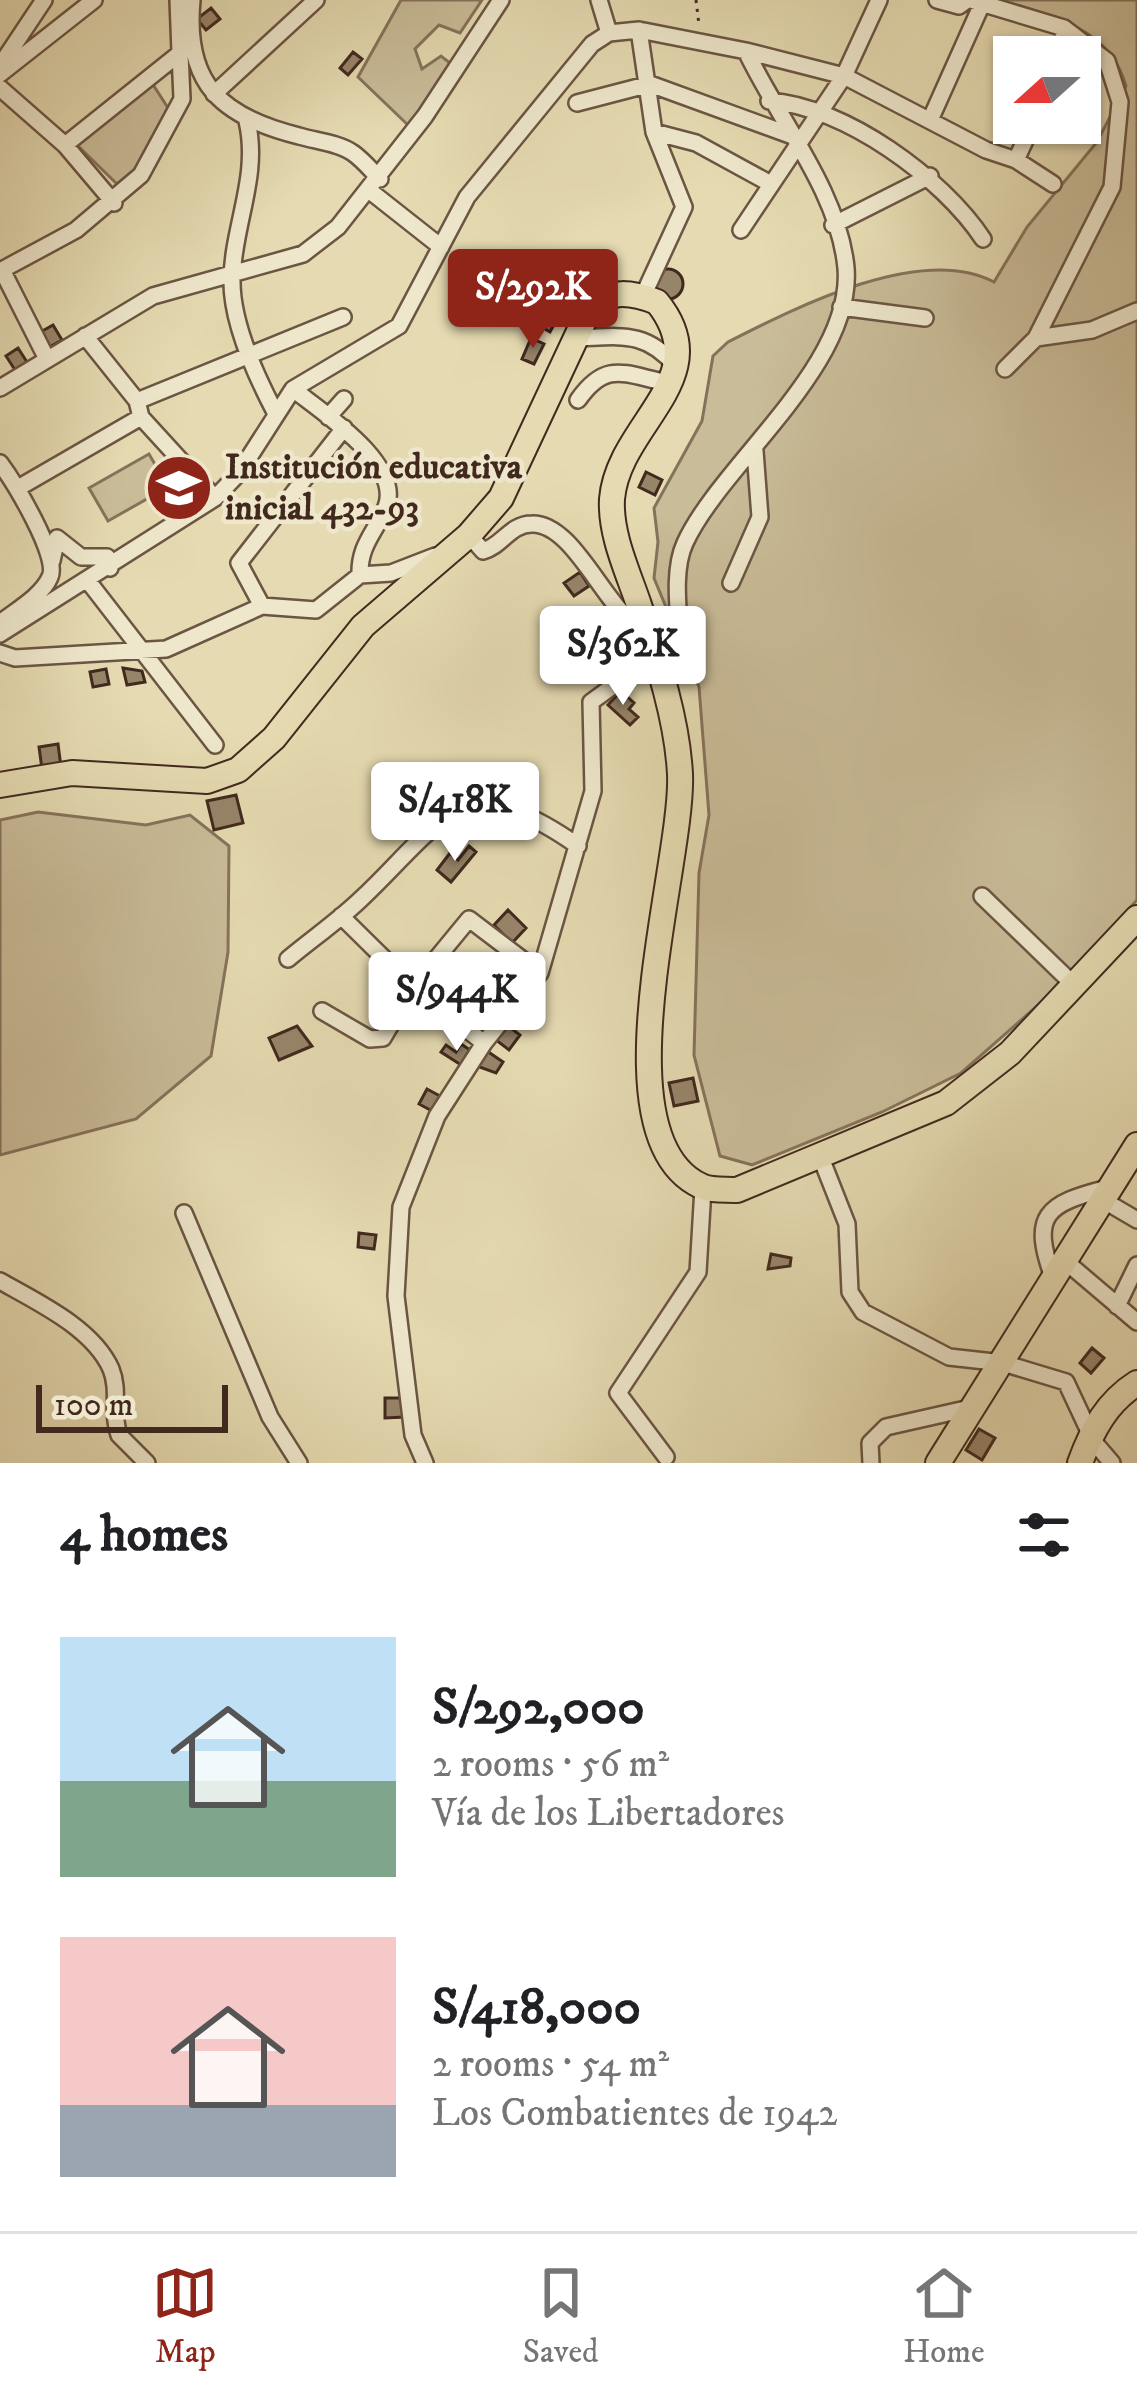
<!DOCTYPE html>
<html lang="en">
<head>
<meta charset="utf-8">
<style>
	body { margin:0; font-family:"IM FELL DW Pica",serif; background:#f6f6f6; color:#202124; height:100vh; display:flex; flex-direction:column; font-size:45px; white-space:nowrap }
	* { box-sizing:border-box; margin:0 }
	p { font-size:39px; color:#757577 }
	.icon { flex:none; width:66px; height:66px; fill:none; stroke:currentColor; stroke-width:2; stroke-linecap:round; stroke-linejoin:round }
	.map { position:relative; height:1463px; overflow:hidden }
	.sheet { display:flex; flex-direction:column; background:#fff; flex:1 }
	.sheet>* { flex:none }
	.needle { width:78px; rotate:249deg }
	.controls { position:absolute; left:993px; top:36px; display:grid; gap:24px }
	.controls a { display:grid; place-items:center; width:108px; height:108px; border-radius:0px; background:#fff; box-shadow:0 3px 9px #0004; font-size:60px }
	.scale { position:absolute; left:36px; bottom:30px; width:192px; box-sizing:border-box; padding-left:12px; border:6px solid #42291e; border-top:0; font-size:33px; line-height:42px; white-space:nowrap; color:#42291e; -webkit-text-stroke:9px #eee7cc; paint-order:stroke }
	.price { position:absolute; translate:-50% -102px; padding:0 27px; border-radius:12px; background:#fff; color:#222; font-size:39px; line-height:78px; filter:drop-shadow(0 3px 6px #0008) }
	.price::after { content:''; position:absolute; left:50%; top:72px; width:36px; height:27px; margin-left:-18px; background:inherit; clip-path:polygon(0 0,100% 0,50% 100%) }
	.price.on { background:#8f2418; color:#fff }
	ul { padding:0; list-style:none }
	li { display:flex; align-items:center; gap:36px; height:300px; padding:0 60px }
	li span { display:grid; place-items:center; flex:none; width:336px; height:240px; border-radius:0px; color:#555 }
	li>.icon { margin-inline-start:auto }
	span .icon { width:144px; height:144px; fill:#fffc; stroke-width:1 }
	li b { font-size:51px }
	h2 { display:flex; justify-content:space-between; align-items:center; height:144px; padding:0 60px; font-size:51px }
	.tab-bar { display:flex; justify-content:space-around; align-items:center; height:168px; border-top:3px solid #e0e0e0; background:#fff; font-size:33px; color:#757577 }
	.tab-bar a { display:grid; justify-items:center; gap:6px }
	.tab-bar .on { color:#8f2418 }
	.map>svg:first-child { display:block }
	.green { fill:#c9bc98; stroke:#86725b; stroke-width:3 }
	.building { fill:#97856a; stroke:#42291e; stroke-width:3 }
	.lines { fill:none; stroke-linecap:round; stroke-linejoin:round }
	.minor-casing { stroke:#6b5543; stroke-width:20 }
	.highway-casing { stroke:#42291e; stroke-width:28 }
	.path { stroke:#42291e; stroke-width:3; stroke-dasharray:3 6; stroke-linecap:butt }
	.minor { stroke:#eee7cc; stroke-width:15 }
	.highway { stroke:#e5dab1; stroke-width:24 }
	.labels { text-anchor:middle; dominant-baseline:central; stroke-width:9; stroke-linejoin:round; paint-order:stroke }
	.poi-label { font-size:36px; font-weight:bold; fill:#42291e; stroke:#eee7cc; text-anchor:start }
</style>
</head>
<body>
<div class="map">
<svg width="1137" height="1463" viewBox="0 0 1137 1463">
	<rect width="100%" height="100%" fill="#e5dab1"/>
	<filter id="stains"><feTurbulence type="fractalNoise" baseFrequency=".00167" numOctaves="4"/><feColorMatrix values="0 0 0 0 .2 0 0 0 0 .09 0 0 0 0 .02 0 0 0 .5 -.17"/></filter>
	<radialGradient id="worn" r=".72"><stop offset=".6" stop-color="#630" stop-opacity="0"/><stop offset="1" stop-color="#630" stop-opacity=".3"/></radialGradient>
	<path class="green" d="M401,0H482L460,33L439,25L415,49L422,69L441,56L450,63L409,126L358,77Z
		M983,0H1137V900L1054,991L961,1073L882,1112L752,1165L720,1156L694,1055L699,873L709,815L699,687L654,578L658,542L654,508L702,421L713,356L728,342C795,308 921,243 994,282L1027,227L1097,142L1126,86C1107,20 1041,15 983,0Z
		M152,83L168,108L147,160L117,184L74,142Z
		M149,454L168,487L108,521L89,488Z
		M38,812L146,825L190,815L229,846L228,952L211,1056L136,1119L0,1155V820Z"/>
	<path class="building" d="M211,8L220,19L206,30L197,19Z
		M353,52L362,59L348,75L340,68Z
		M653 284a15 15 0 1 1 30 0a15 15 0 1 1-30 0Z
		M552,299L564,306L550,332L538,325Z
		M53,325L62,340L46,349L37,334Z
		M531,338L544,344L534,364L522,359Z
		M18,348L27,362L15,370L6,356Z
		M646,472L662,480L655,495L639,487Z
		M580,572L589,586L574,596L564,583Z
		M607,613L612,623L592,632L587,621Z
		M123,668L142,671L145,682L127,685Z
		M106,669L109,684L93,687L90,672Z
		M621,691L634,703L629,709L638,717L630,725L608,705Z
		M58,744L61,767L42,769L39,747Z
		M486,773L500,774V791H486Z
		M236,795L243,823L214,830L207,801Z
		M469,846L476,852L451,882L437,870L450,853L458,860Z
		M508,910L526,928L512,943L494,925Z
		M486,963L502,977L486,997L469,983Z
		M469,983L480,992L466,1009L455,1000Z
		M507,1025L520,1035L509,1050L496,1040Z
		M297,1026L312,1046L279,1060L269,1038Z
		M461,1044L470,1050L461,1065L441,1052L446,1045L456,1052Z
		M484,1049L503,1062L496,1073L474,1065Z
		M693,1078L698,1101L674,1106L669,1083Z
		M427,1089L440,1096L432,1111L419,1104Z
		M359,1233L376,1235L374,1249L358,1247Z
		M771,1254L791,1258L790,1266L768,1269Z
		M1092,1348L1104,1358L1091,1373L1080,1363Z
		M385,1398H405V1417L385,1418Z
		M979,1429L995,1438L982,1460L966,1450Z"/>
	<g class="lines">
		<defs>
			<path id="minor" d="M192,0C184,84 222,117 299,136C316,141 339,143 353,153C363,160 372,171 380,179
				M599,0L609,33
				M937,0L959,6L967,0
				M971,0L1064,28L1107,61L1120,102L1112,187L1036,338L1005,369
				M639,30L654,132L684,207L643,296
				M746,51L844,76L986,150L1016,160L1053,184
				M1061,57L1064,28
				M0,66L44,0
				M0,74L94,0
				M0,88L65,145L114,203
				M214,94L316,0
				M769,101C844,106 943,178 983,239
				M577,103L650,84L790,135
				M931,118L982,4
				M247,121C260,176 233,225 232,279C231,322 255,374 275,412
				M654,132L696,143L771,184
				M65,145L180,53L178,0
				M1016,160L1033,123
				M370,191L441,247
				M833,225L930,176
				M741,230L844,76L879,0
				M2,270L47,359
				M0,271L76,230L141,175L182,99L180,53
				M841,307L925,318
				M85,336L137,401L141,417L215,498
				M574,338C619,337 644,329 676,366
				M1036,338L1092,330L1137,311
				M0,388L153,296L303,254L338,227L425,116L501,0
				M293,389C322,412 403,464 386,507C375,533 359,545 360,575
				M578,400C607,359 625,375 669,383
				M137,401L343,317
				M328,417L344,399
				M0,463C14,482 60,557 50,577C42,596 15,611 0,623
				M18,488L141,417
				M469,535L483,551C502,546 510,524 532,524C572,523 602,601 634,623
				M52,561L57,538L81,557H107L110,568
				M88,581L215,745
				M731,583L760,517L755,451
				M262,606L239,563L344,428
				M0,634L215,498L239,473L293,389L399,326L467,197L592,44L609,33L639,30L746,51C778,119 839,192 846,268C854,366 721,464 685,543C671,573 680,620 681,652L661,671
				M0,653L15,658L166,649L262,606L316,610L360,575L391,573L435,556
				M982,896L1075,986
				M341,916L413,987L484,1043
				M288,959C312,939 338,921 361,899C442,823 460,763 578,846
				M322,1011L370,1039L383,1038L413,987L469,919L540,973
				M821,1158L847,1224L850,1292L863,1312L949,1357L1003,1363L1066,1382L1094,1442L1112,1463
				M1103,1200L1137,1220
				M184,1213L270,1417L299,1463
				M1065,1261L1137,1322
				M1054,1280C1030,1215 1045,1204 1108,1188
				M0,1281C37,1302 93,1328 111,1369C120,1391 111,1413 119,1435L147,1463
				M1117,1306L1137,1265
				M666,1457L618,1393L698,1272L703,1188
				M425,1463L413,1435L396,1296L401,1207L437,1116L484,1043L540,973L593,791L591,702L624,678L628,620
				M871,1463L870,1443L886,1427L970,1408"/>
			<path id="highway" d="M0,785L72,773L207,781L238,770L274,738L363,626L469,535L501,498L590,308C609,288 634,293 657,302C719,378 618,424 612,499C610,535 628,572 639,605C657,659 677,717 680,774C684,863 595,1137 701,1186C711,1191 726,1189 737,1190L946,1103L1010,1053L1137,918
				M938,1463L1137,1145
				M1080,1463C1092,1430 1107,1402 1137,1383"/>
		</defs>
		<use href="#minor" class="minor-casing"/>
		<use href="#highway" class="highway-casing"/>
		<path class="path" d="M696,0L699,25"/>
		<use href="#minor" class="minor"/>
		<use href="#highway" class="highway"/>
	</g>
	<defs>
		<symbol id="school-disc" viewBox="-11 -11 22 22"><circle r="9.5" fill="#8f2418" stroke="#eee7cc"/><path d="M0-5L7-2L0 1L-7-2ZM-4 1L0 2.5L4 1V4Q0 6-4 4Z" fill="#fff"/></symbol>
	</defs>
	<g fill-rule="evenodd">
		<use href="#school-disc" x="141" y="450" width="76" height="76"/>
	</g>
	<g class="labels">
		<g class="poi-label">
			<text x="225" y="467">Institución educativa<tspan x="225" dy="41">inicial 432-93</tspan></text>
		</g>
	</g>
	<rect width="100%" height="100%" filter="url(#stains)"/>
	<rect width="100%" height="100%" fill="url(#worn)"/>
</svg>
<div class="controls">
<a><svg class="needle" viewBox="-14 -14 28 28"><path d="M0-13l5 13h-10z" fill="#e53935"/><path d="M0 13l5-13h-10z" fill="#757577"/></svg></a>
</div>
<div class="scale">100 m</div>
<b class="price on" style="left:533px;top:351px">S/292K</b>
<b class="price" style="left:623px;top:708px">S/362K</b>
<b class="price" style="left:455px;top:864px">S/418K</b>
<b class="price" style="left:457px;top:1054px">S/944K</b>
</div>
<section class="sheet">
<h2>4 homes<svg class="icon" aria-label="filters" viewBox="0 0 24 24"><path d="M4 7h16M4 17h16"/><circle cx="9" cy="7" r="2"/><circle cx="15" cy="17" r="2"/></svg></h2>
<ul>
<li><span style="background:linear-gradient(#bfe0f5 60%,#7fa58c 0)"><svg class="icon" aria-label="home" viewBox="0 0 24 24"><path d="M3 11l9-7 9 7M6 9v11h12V9"/></svg></span><div><b>S/292,000</b><p>2 rooms · 56 m²</p><p>Vía de los Libertadores</p></div></li>
<li><span style="background:linear-gradient(#f6c9c9 70%,#9aa5b1 0)"><svg class="icon" aria-label="home" viewBox="0 0 24 24"><path d="M3 11l9-7 9 7M6 9v11h12V9"/></svg></span><div><b>S/418,000</b><p>2 rooms · 54 m²</p><p>Los Combatientes de 1942</p></div></li>
</ul>
</section>
<nav class="tab-bar">
<a class="on"><svg class="icon" aria-label="map" viewBox="0 0 24 24"><path d="M3 6l6-2 6 2 6-2v14l-6 2-6-2-6 2zM9 4v14M15 6v14"/></svg>Map</a>
<a><svg class="icon" aria-label="saved" viewBox="0 0 24 24"><path d="M7 4h10v16l-5-4-5 4z"/></svg>Saved</a>
<a><svg class="icon" aria-label="home" viewBox="0 0 24 24"><path d="M3 11l9-7 9 7M6 9v11h12V9"/></svg>Home</a>
</nav>
</body>
</html>
